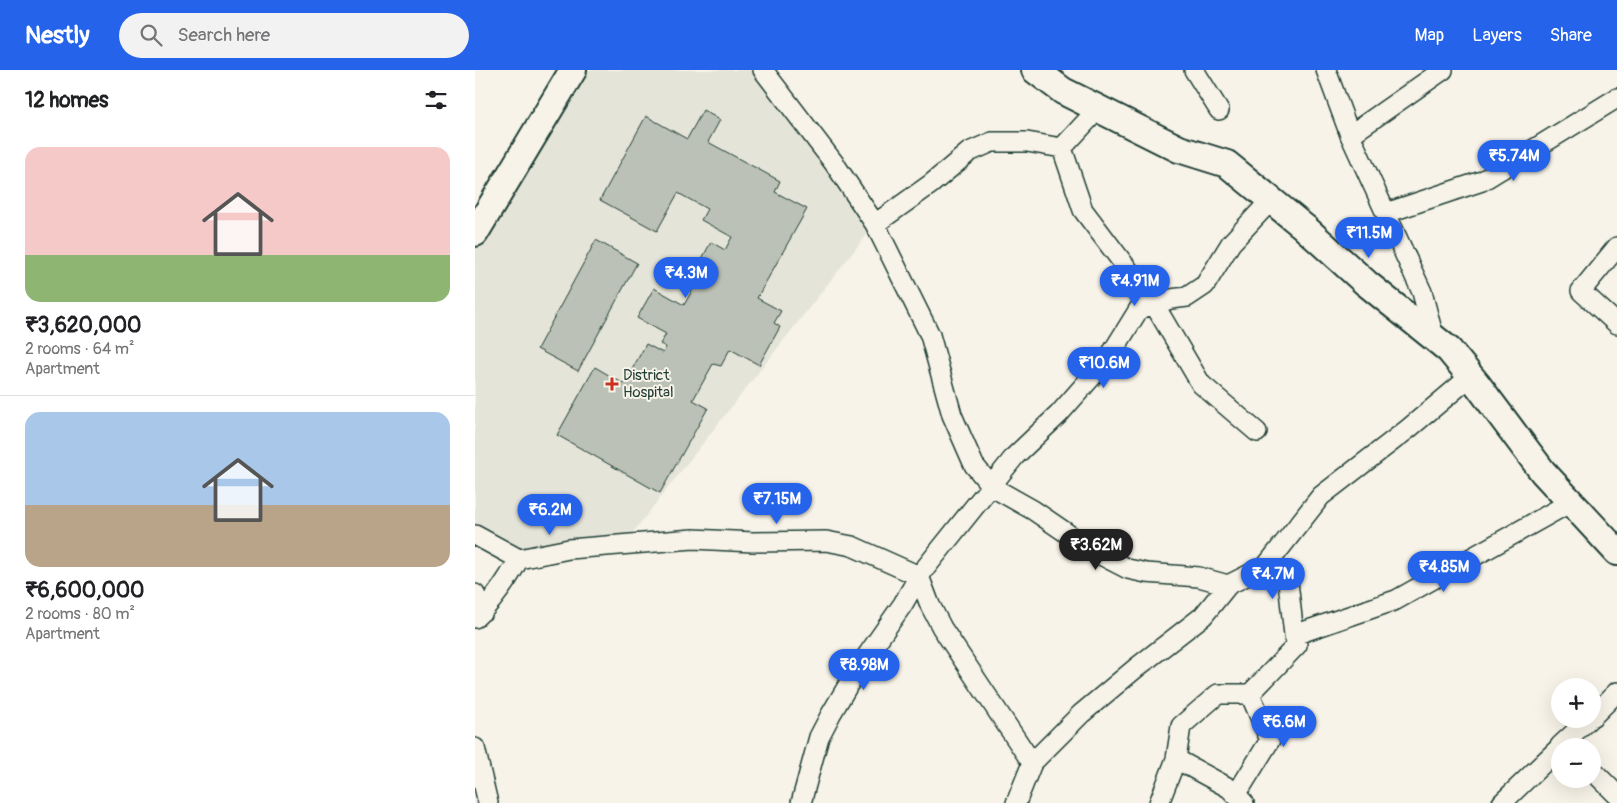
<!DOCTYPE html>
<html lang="en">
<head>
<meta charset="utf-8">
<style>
	body { margin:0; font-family:Pangolin,sans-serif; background:#f2f2f2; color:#202124; height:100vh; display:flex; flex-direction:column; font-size:19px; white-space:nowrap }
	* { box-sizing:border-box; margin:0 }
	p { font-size:16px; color:#757577 }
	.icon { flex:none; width:28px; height:28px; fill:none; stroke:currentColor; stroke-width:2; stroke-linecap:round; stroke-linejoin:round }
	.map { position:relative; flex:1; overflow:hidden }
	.panel { display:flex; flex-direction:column; background:#fff; width:475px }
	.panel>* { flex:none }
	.fabs { position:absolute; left:1076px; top:608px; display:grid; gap:10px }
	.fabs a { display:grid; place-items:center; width:50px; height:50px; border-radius:50%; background:#fff; box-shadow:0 5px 20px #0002; font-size:25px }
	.price { position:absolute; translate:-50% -42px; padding:0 11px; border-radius:18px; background:#2563eb; color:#fff; font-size:16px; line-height:32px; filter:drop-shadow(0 1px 2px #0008) }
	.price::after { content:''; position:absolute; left:50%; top:30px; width:15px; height:11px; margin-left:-8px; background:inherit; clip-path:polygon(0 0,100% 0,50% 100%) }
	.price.selected { background:#222; color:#fff }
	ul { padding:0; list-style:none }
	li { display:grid; align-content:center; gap:10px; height:265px; padding:0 25px }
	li+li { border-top:1px solid #e0e0e0 }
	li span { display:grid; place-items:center; height:155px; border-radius:15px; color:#555 }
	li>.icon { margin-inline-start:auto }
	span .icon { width:90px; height:90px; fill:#fffc; stroke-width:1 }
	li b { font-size:21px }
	h2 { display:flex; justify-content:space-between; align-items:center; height:60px; padding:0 25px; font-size:21px }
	header { display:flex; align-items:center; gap:30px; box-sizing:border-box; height:70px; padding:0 25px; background:#2563eb; color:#fff }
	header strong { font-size:24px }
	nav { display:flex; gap:28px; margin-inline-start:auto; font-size:18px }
	.search { width:350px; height:45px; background:#f2f2f2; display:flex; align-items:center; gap:12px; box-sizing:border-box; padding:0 18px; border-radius:28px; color:#757577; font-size:19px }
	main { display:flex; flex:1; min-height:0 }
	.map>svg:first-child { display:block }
	.built { fill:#e5e4d9 }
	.building { fill:#bbc1b6; stroke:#1f3d34 }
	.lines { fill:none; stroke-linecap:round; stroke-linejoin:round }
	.street-casing { stroke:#1f3d34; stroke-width:22 }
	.secondary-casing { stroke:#1f3d34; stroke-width:30 }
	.street { stroke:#f7f3e8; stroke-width:19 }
	.secondary { stroke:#f7f3e8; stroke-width:26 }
	.poi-dot { fill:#c8321e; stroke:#f7f3e8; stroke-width:2 }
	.labels { text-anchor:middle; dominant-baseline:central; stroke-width:4; stroke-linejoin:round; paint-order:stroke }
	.poi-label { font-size:15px; fill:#1f3d34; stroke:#f7f3e8; text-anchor:start }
</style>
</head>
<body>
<header>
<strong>Nestly</strong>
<div class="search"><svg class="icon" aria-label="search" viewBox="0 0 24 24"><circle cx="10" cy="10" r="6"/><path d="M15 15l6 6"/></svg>Search here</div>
<nav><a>Map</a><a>Layers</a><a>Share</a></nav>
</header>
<main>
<section class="panel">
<h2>12 homes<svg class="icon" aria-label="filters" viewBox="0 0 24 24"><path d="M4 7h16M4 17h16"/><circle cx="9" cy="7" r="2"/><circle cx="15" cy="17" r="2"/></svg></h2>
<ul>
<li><span style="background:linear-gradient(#f6c9c9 70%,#8fb573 0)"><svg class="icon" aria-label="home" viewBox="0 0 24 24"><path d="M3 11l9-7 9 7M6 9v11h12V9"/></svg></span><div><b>₹3,620,000</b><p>2 rooms · 64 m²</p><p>Apartment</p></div></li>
<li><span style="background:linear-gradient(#a9c7e8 60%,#b9a48a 0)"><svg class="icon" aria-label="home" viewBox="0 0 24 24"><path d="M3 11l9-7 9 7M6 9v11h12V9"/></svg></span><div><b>₹6,600,000</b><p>2 rooms · 80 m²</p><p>Apartment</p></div></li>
</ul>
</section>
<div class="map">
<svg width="1142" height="733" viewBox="0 0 1142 733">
	<rect width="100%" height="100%" fill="#f7f3e8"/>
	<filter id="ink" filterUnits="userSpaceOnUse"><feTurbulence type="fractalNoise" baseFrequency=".02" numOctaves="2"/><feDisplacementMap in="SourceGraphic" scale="10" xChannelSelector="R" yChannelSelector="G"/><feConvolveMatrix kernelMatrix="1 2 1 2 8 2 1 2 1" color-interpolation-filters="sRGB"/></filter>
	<g filter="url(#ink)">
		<path class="built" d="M98,0H288L400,154L148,475L44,489L0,465V163Z"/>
		<path class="building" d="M228,40L245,50L233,72L305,111L300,122L332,139L282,228L306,241L299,253L305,257L284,295L255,279L246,296L238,294L218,330L233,338L185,423L82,365L120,297L149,314L171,274L188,283L191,277L185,274L191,264L162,248L179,218L209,235L219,217L229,219L237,203L223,196L236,172L250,180L257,167L226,150L232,139L203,123L182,161L125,130L171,46L212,69Z
			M121,170L162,193L103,301L62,279Z"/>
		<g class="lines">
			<defs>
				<path id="street" d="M288,0L359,93L400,154L455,265L477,345L499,395L517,417L558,440L618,481L653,499L671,503L724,507L753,515
					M719,0L744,40
					M851,0L875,65L947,222L959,268
					M875,65L968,0
					M587,78L608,140L679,234L726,314L782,362
					M911,143L1007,111L1142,28
					M400,154L456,114L494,82L517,72H552L587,78L623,39
					M1142,177L1106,221L1142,254
					M0,465L44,489L94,479L218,469L278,472L351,471L377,476L444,506L455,535L467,558L557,693
					M788,500L846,426L933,359L996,306
					M0,524L8,541
					M0,548C19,531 32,511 44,489
					M819,565L921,530L1096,432
					M1118,646L1142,622
					M1085,676L1114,649
					M0,678L13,733
					M701,689L754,718L769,733
					M1118,701L1142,725
					M761,725L795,670L775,624
					M326,733L344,667L356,644L382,600L428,534L444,506L540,386L584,344L635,286L664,239L696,229L712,227L730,215L756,173L796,130
					M541,733L557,693L606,644L661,598L728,546L753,515L777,503L788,500L804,504L813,512L819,565L822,575L775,624H743L706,656L701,689L684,733
					M1027,733L1085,677"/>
				<path id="secondary" d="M560,0L588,21L704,79L752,94L829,157L891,213L974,280L1002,314L1068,402L1142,482
					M0,163L98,0"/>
			</defs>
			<use href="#street" class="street-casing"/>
			<use href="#secondary" class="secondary-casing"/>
			<use href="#street" class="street"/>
			<use href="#secondary" class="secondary"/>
		</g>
	</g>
	<path class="poi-dot" d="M134.5 306.5h5v5h5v5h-5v5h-5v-5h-5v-5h5z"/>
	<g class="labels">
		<g class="poi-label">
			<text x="148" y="305">District<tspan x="148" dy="17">Hospital</tspan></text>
		</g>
	</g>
</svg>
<div class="fabs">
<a>+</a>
<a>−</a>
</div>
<b class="price" style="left:1039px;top:112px">₹5.74M</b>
<b class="price" style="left:894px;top:189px">₹11.5M</b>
<b class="price" style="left:211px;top:229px">₹4.3M</b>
<b class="price" style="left:660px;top:237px">₹4.91M</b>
<b class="price" style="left:629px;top:319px">₹10.6M</b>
<b class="price" style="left:302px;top:455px">₹7.15M</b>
<b class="price" style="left:75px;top:466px">₹6.2M</b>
<b class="price selected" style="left:621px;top:501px">₹3.62M</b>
<b class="price" style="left:969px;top:523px">₹4.85M</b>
<b class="price" style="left:798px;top:530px">₹4.7M</b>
<b class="price" style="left:389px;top:621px">₹8.98M</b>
<b class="price" style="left:809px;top:678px">₹6.6M</b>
</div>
</main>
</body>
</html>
